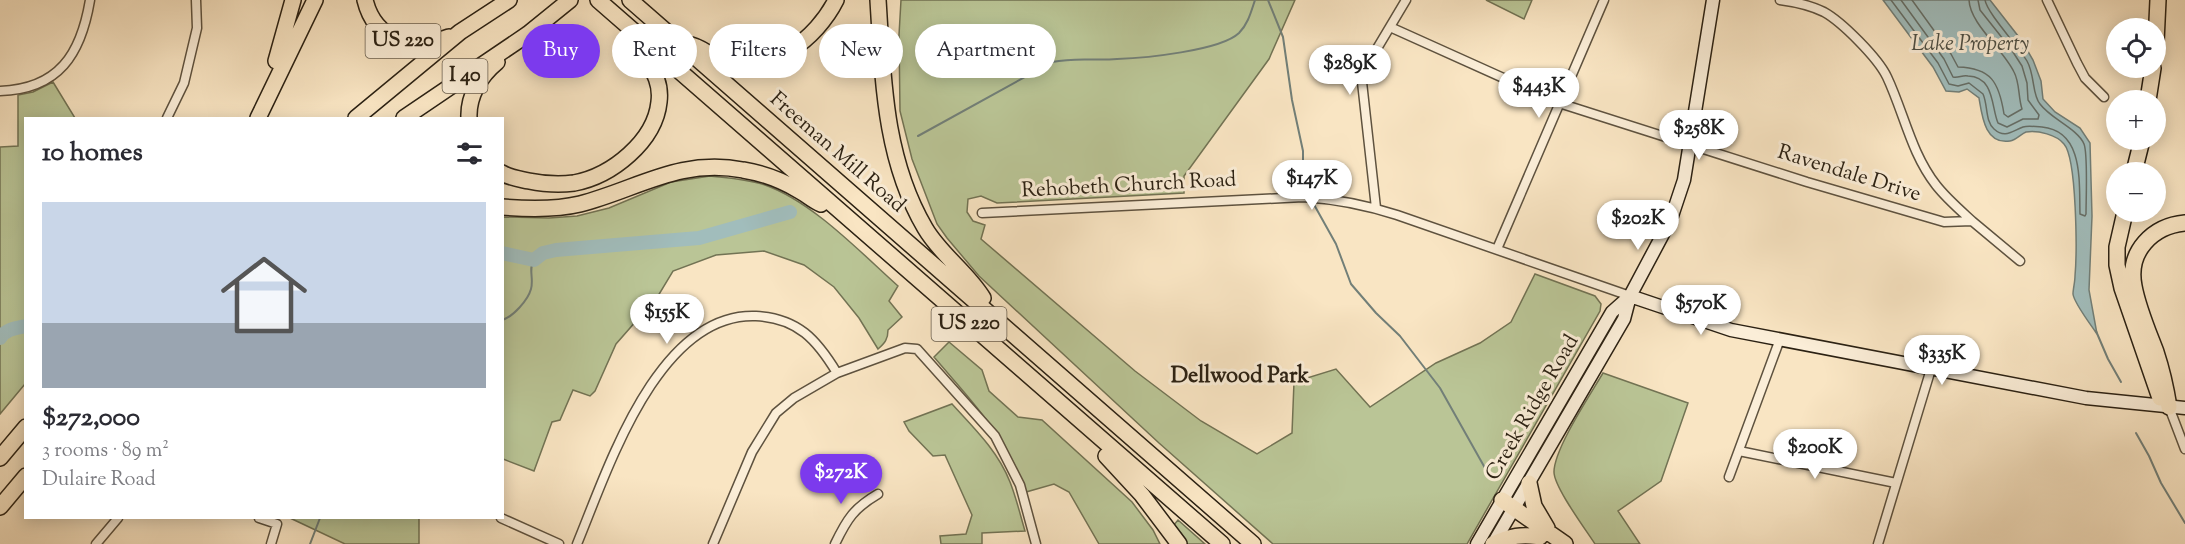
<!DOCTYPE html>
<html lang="en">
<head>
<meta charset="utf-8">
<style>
	body { margin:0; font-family:"Sorts Mill Goudy",serif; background:#f2f2f3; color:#2b2b33; height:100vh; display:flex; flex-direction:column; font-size:22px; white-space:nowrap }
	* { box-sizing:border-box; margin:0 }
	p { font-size:20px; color:#7c7c81 }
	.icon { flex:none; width:33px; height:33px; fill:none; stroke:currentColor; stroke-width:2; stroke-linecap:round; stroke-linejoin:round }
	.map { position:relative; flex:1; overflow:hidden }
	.sheet { position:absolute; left:24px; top:117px; width:480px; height:402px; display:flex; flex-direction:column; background:#fff; border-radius:0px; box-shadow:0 3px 15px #0003 }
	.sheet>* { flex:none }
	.hud { position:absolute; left:522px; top:24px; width:570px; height:54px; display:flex; gap:12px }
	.fabs { position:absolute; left:2106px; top:18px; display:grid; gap:12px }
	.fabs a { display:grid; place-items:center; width:60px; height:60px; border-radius:50%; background:#fff; box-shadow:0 3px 15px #0003; font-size:30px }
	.price { position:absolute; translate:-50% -51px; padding:0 14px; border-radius:21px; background:#fff; color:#222; font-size:20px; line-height:39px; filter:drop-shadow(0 2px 3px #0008) }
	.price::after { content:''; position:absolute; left:50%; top:36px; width:18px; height:14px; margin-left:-9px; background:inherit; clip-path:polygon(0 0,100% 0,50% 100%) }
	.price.current { background:#7c3aed; color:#fff }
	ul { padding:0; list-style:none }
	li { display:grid; align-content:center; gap:12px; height:318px; padding:0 18px }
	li+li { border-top:2px solid #e1e1e2 }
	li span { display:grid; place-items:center; height:186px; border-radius:0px; color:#555 }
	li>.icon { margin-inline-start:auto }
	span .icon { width:108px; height:108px; fill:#fffc; stroke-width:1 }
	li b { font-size:26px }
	h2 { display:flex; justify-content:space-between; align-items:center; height:72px; padding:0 18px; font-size:26px }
	.pill { padding:0 21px; border-radius:27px; background:#fff; box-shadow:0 3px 15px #0003; font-size:21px; line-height:54px }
	.pill.current { background:#7c3aed; color:#fff }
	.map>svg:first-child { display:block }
	.green { fill:#bac596; stroke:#727354; stroke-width:1.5 }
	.water { fill:#a1bdbc; stroke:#727f78; stroke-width:1.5 }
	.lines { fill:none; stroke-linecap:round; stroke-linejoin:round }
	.shore { stroke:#666f68; stroke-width:1.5 }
	.stream { stroke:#727f78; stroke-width:2 }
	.river { stroke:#a1bdbc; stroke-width:14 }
	.street-casing { stroke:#5e523f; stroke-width:11 }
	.secondary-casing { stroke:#2b2113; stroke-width:15 }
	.highway-casing { stroke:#2b2113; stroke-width:18 }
	.street { stroke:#fbeed8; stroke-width:8 }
	.secondary { stroke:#fbeed8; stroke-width:12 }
	.highway { stroke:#f9e5c3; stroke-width:15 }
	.labels { text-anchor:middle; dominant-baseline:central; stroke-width:6; stroke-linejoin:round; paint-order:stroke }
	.shield { fill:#fbeed8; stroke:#695e4e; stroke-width:1.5 }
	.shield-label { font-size:20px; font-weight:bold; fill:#2b2113 }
	.street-label { font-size:21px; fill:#2b2113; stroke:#fbeed8 }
	.water-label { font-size:22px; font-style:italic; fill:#4e5046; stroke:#fbeed8 }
	.neighbourhood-label { font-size:22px; font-weight:bold; fill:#2b2113; stroke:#fbeed8 }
</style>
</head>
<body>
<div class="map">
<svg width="2185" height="544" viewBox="0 0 2185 544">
	<rect width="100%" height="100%" fill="#f9e5c3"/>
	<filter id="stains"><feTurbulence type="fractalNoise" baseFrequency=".00333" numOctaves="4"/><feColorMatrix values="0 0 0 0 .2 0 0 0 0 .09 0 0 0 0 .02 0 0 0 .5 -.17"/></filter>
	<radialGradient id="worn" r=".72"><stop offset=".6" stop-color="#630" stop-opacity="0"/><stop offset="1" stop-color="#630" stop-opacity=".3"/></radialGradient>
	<path class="green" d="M901,0H1295L1269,59L1184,176V193L997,203L981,196L968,199L967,212L973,221L985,225L981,239L1135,371L1201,421L1257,454L1292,433L1294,382L1336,369L1370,407L1436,363L1480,343L1511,322L1535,274L1595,296L1601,304L1600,311L1467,544H1273L1159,443L979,276L947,238L937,224L912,159L900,111L899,35Z
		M1486,0H1532L1524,19Z
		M53,82L75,118H26L25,384L0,414V147L18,146V95L33,92Z
		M710,176C728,178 747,179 765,185C813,202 860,252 898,286L889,301L902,317L888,330C888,339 885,343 878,349L859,318L834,287L804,265L764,251L716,255L673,271L658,296L616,344L595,391L590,396L573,390L560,420L552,422L534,471L503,459V217L549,218L577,216L609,208L671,182Z
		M949,342L982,370L989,391L1018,417L1042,420L1132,502L1153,530L1160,544H1099L1069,492L1054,484L1026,492C1005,434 973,403 934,357Z
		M1603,373L1688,403L1661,481L1618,511L1640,544H1595C1586,530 1554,487 1554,472C1554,449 1590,395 1603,373Z
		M952,404C973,427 998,451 1010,482C1016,497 1020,514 1025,531L982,533V544H941L940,536L966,534L972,515L945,455L933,456L909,431L904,422Z
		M290,518H419V544H345Z
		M1178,520L1205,544H1185L1173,526Z"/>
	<path class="water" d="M1883,0H1990L2022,41L2033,60L2041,81L2043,99L2055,112L2080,128L2090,143L2092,216L2089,290L2097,334C2091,325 2074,303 2073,294C2073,289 2075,282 2075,276C2077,253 2077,159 2064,144C2057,135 2038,130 2026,132C2021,134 2016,140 2010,141C1985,145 1982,116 1979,98L1967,89L1959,92L1946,91L1933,67Z"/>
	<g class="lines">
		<path class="shore" d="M1891,0L1938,63L1949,84L1958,86L1969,83L1983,94C1988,105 1985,121 1994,129C2005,139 2012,131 2023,127C2029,125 2036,127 2042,127C2084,131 2079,182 2080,214L2085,216L2086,214C2086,200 2088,154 2084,144C2078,129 2051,119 2040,104C2032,95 2035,75 2027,61C2018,46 1987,13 1985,0
			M1901,0L1944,59L1953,77C1959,78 1962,75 1968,76C1995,77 1991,107 1998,123L2007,127L2023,119H2038L2039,115L2028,100L2027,83L2022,66L2011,49L1980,10L1978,0
			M1912,0L1951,54L1958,67C1991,68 1999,82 2004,114L2008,117L2022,109C2018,97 2020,83 2014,72C2003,49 1970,24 1969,0"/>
		<path class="stream" d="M1268,0L1283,37L1292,100L1303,151V175L1309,196
			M918,136L1052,62C1077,57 1093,61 1117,59C1144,58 1220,51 1239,33C1248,24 1251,12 1255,0
			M1312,201L1336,244L1351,284L1376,313L1400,336L1440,388L1485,468
			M502,320C513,317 528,300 531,289C534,278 528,269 534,260
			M2096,331L2108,359L2121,382
			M2136,433L2149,456L2161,483L2185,523
			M310,544L320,518"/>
		<path class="river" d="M502,253L534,260L543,253L556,250L699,238L790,212
			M0,338C6,329 16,328 26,326"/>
		<defs>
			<path id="street" d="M1780,0C1795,2 1810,5 1824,12C1842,22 1878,58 1887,77C1904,113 1911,153 1936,185C1946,198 1960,210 1972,221
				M2047,0L2077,63L2085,78L2104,97
				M1390,27L1559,103L1807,182L1944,222L1972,221L2020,261
				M0,91C59,89 81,54 90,0
				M167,118L184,83L197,28L196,0
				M1376,208L1362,82L1366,67L1406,0
				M982,213L1303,197C1336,199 1366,205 1397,215L1630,296
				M1497,249L1604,0
				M2169,407L2185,449
				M1739,451L1896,483
				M1729,477L1780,339
				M259,518L277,524L271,544
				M501,518L559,544
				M96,544L118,518
				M577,544C607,472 657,312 756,316C798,318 817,340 837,373
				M713,544L752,452L776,413L794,398L837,373L905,348L917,349L995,436L1020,485L1036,544
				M835,544C847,519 854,508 878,494
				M1878,544L1931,369"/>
			<path id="secondary" d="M1630,296L1731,330L2086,398L2185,408
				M1477,544L1612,312L1630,296
				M1493,544L1624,319L1630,296L1671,219L1684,180L1713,0"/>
			<path id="highway" d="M365,0C375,41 413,51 449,37
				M598,0L1222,544
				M630,0L1253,544
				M878,0C883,78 884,158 925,228C940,254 968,273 983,298
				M2156,42L2158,0
				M687,44C701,46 711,57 724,61C770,76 817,38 836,0
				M276,61L293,0
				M2148,100L2153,68
				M258,118L315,0
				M356,118L460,32L509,0
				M404,118L528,34L570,0
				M469,118C468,96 480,76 497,62
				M2134,172L2142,140
				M502,173C510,178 520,179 529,181C544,184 559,185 574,183C612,176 655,141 659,102C663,71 639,59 635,34
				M502,207C527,209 555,210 580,204C638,189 679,158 743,170C762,173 781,180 798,190C806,194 813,201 821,204
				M2125,212L2117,247V265L2122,288L2160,398
				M2169,407C2166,388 2162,370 2156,352C2148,331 2138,308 2134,286C2127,251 2153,226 2185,223
				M1106,456L1142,495L1179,544
				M0,458L26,427
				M1529,483L1534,506L1547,528
				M1502,500L1565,544
				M0,507L26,476
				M1493,544C1510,536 1522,534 1540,537"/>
		</defs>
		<use href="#street" class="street-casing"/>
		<use href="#secondary" class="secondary-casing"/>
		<use href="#highway" class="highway-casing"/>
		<use href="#street" class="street"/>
		<use href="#secondary" class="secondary"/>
		<use href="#highway" class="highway"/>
	</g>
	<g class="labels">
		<g class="shield">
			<rect x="365.5" y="24" width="75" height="34" rx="4.5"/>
			<rect x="442.5" y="59" width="45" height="34" rx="4.5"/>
			<rect x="931.5" y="307" width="75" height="34" rx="4.5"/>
		</g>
		<g class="shield-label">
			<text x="403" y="41">US 220</text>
			<text x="465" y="76">I 40</text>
			<text x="969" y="324">US 220</text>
		</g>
		<g class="street-label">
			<text transform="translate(837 153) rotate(41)">Freeman Mill Road</text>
			<text transform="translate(1849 174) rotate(17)">Ravendale Drive</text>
			<text transform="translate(1129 186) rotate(-3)">Rehobeth Church Road</text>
			<text transform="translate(1533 408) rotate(-60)">Creek Ridge Road</text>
		</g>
		<g class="water-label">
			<text x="1970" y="45">Lake Property</text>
		</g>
		<g class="neighbourhood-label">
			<text x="1240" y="377">Dellwood Park</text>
		</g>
	</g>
	<rect width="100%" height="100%" filter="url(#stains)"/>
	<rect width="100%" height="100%" fill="url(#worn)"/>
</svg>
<div class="fabs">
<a><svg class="icon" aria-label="locate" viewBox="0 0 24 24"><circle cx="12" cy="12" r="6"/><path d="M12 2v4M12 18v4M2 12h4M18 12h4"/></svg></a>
<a>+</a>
<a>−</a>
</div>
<b class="price" style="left:1350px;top:96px">$289K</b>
<b class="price" style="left:1539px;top:119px">$443K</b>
<b class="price" style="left:1699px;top:161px">$258K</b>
<b class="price" style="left:1312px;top:211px">$147K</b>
<b class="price" style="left:1638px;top:251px">$202K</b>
<b class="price" style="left:1701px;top:336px">$570K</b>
<b class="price" style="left:667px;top:345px">$155K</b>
<b class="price" style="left:1942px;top:386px">$335K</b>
<b class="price" style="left:1815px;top:480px">$200K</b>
<b class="price current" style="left:841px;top:505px">$272K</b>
<div class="hud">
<a class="pill current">Buy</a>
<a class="pill">Rent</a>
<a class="pill">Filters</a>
<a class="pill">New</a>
<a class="pill">Apartment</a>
</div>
<section class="sheet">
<h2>10 homes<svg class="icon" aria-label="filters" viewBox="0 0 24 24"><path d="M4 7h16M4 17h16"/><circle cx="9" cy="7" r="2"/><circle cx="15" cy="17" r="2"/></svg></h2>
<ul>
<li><span style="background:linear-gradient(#c9d6e8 65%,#9aa5b1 0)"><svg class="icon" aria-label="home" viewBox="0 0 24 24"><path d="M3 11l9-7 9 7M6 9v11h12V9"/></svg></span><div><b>$272,000</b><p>3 rooms · 89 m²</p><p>Dulaire Road</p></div></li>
</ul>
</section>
</div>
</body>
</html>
